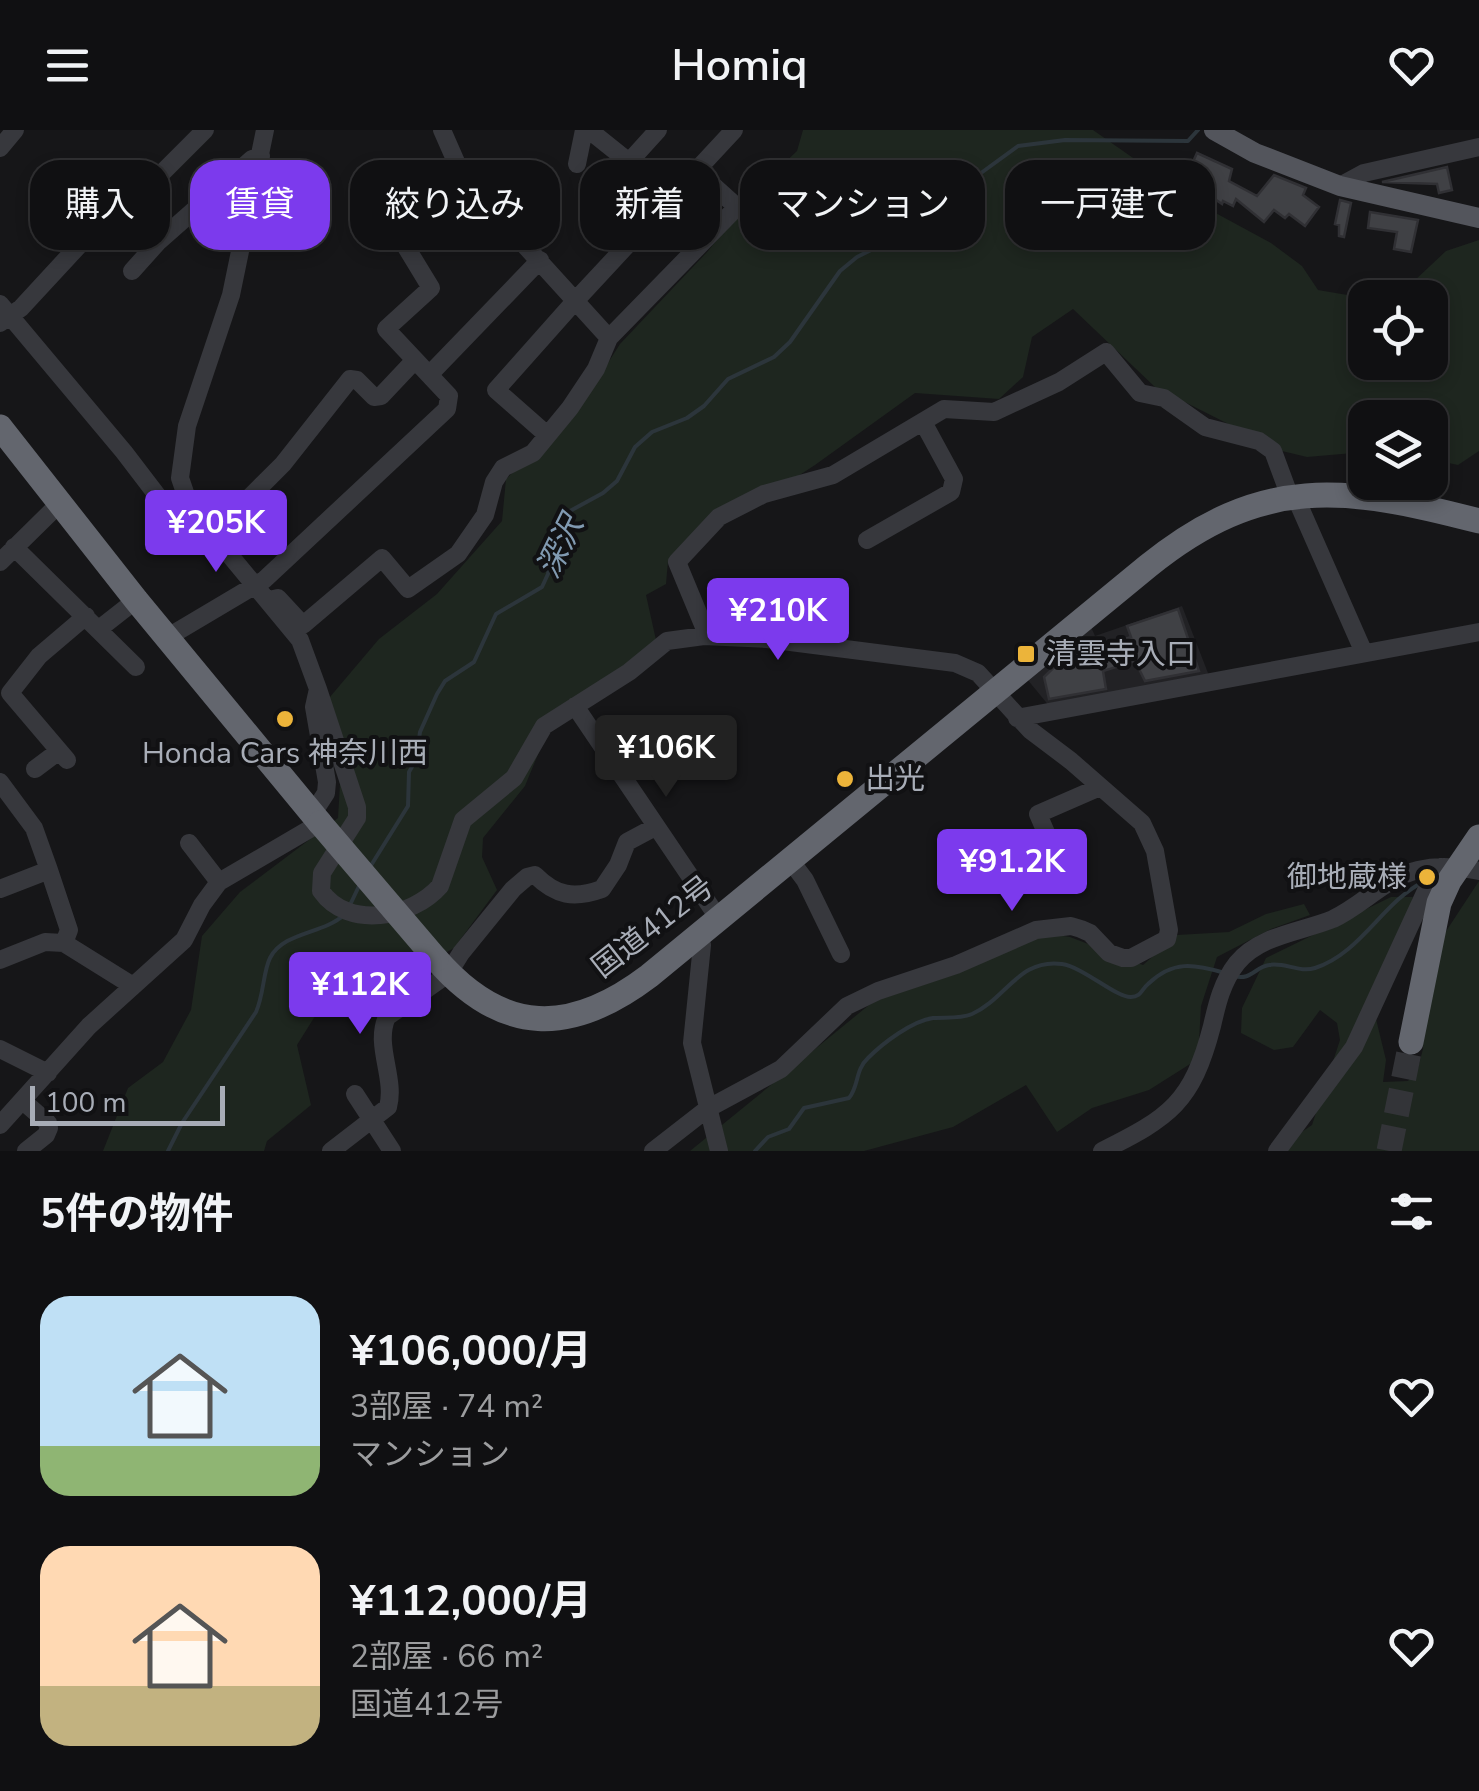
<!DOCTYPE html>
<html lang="ja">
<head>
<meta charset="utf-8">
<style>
	body { margin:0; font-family:"Nunito Sans","Noto Sans JP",sans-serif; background:#1e1e20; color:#f1f3f6; height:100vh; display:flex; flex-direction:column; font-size:38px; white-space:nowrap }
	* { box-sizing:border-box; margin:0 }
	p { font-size:32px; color:#9c9d9f }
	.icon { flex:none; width:55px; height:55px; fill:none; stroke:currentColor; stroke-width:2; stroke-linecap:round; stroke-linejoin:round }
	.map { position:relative; height:1021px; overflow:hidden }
	.drawer { display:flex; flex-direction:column; background:#101012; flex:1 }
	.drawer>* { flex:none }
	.hud { position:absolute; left:30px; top:30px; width:1420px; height:90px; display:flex; gap:20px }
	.buttons { position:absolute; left:1348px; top:150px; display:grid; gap:20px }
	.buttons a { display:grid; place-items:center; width:100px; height:100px; border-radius:20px; background:#101012; box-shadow:0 5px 15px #0003,0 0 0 2px #303032; font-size:50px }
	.scale { position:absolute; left:30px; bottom:25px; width:195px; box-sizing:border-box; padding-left:10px; border:5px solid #a8adb7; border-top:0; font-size:28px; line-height:35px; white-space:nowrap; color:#a8adb7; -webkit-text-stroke:8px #111113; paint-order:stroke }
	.price { position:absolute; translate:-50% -85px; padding:0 22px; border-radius:10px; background:#7c3aed; color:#fff; font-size:32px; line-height:65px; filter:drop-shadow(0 2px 5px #0008) }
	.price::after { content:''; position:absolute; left:50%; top:60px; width:30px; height:22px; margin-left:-15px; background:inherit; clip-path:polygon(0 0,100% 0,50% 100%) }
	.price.on { background:#222; color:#fff }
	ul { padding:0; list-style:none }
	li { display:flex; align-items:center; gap:30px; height:250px; padding:0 40px }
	li span { display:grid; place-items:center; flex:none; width:280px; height:200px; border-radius:30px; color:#555 }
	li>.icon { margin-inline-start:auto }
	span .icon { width:120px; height:120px; fill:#fffc; stroke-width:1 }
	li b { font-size:42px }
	h2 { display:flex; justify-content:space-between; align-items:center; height:120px; padding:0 40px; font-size:42px }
	.pill { padding:0 35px; border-radius:30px; background:#101012; box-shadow:0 5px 15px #0003,0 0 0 2px #303032; font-size:35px; line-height:90px }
	.pill.on { background:#7c3aed; color:#fff }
	header { display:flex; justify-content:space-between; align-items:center; height:130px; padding:0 40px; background:#101012; font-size:45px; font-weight:600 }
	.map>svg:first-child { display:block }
	.built { fill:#222225 }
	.green { fill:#1e261f }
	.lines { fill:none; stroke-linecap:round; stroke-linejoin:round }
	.stream { stroke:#2c353b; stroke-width:4 }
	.building { fill:#404145; stroke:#303034; stroke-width:2.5 }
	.highway-tunnel { stroke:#333438; stroke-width:25; stroke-dasharray:25 12; stroke-linecap:butt }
	.minor { stroke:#37383d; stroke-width:18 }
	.major { stroke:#53555c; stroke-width:20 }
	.highway { stroke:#63666e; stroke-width:25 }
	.highway-bridge { stroke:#63666e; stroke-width:25 }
	.poi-dot { fill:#ecb43a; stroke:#111113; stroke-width:4 }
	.labels { text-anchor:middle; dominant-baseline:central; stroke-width:8; stroke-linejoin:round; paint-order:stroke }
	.poi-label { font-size:30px; fill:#a8adb7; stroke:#111113; text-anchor:start }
	.street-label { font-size:30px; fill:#a8adb7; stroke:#111113 }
	.water-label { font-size:32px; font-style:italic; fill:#819ab1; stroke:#111113 }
</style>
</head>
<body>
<header><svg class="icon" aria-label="menu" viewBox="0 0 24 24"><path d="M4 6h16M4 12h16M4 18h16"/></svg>Homiq<svg class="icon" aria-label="heart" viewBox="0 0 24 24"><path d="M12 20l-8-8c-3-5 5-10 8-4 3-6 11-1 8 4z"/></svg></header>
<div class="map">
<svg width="1479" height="1021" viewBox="0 0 1479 1021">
	<rect width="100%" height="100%" fill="#161618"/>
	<path class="built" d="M1182,476L1208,543L1205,549L1050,577L1027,549L1091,497L1095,506Z"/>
	<path class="green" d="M803,0H1093L1199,74L1271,113L1302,136L1318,160L1365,168V232H1430V168L1397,167L1446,121L1479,110V321L1458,335L1430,329V288H1365V322L1307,327L1282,321L1155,257L1073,179L1032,207L1023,247L999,269L915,263L815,335L668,431L666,454L646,465L658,519L562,581L543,612L525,656L483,708L482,727L497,760L454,818L411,843L376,844L322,875L297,915L311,975L267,1011L264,1021H103L128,958L163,932L191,880L202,806L240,762L338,688L340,654L324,574L379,509L437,464L502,391L506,349L578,280L620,214L708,121L757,59L797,21Z
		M1479,751V1021H1274L1312,995L1340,910L1337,893L1320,880L1293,917L1274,920L1241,903L1242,878L1266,828L1391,767H1413L1376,889L1386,930L1383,952L1408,951L1418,938L1423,919L1424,875L1435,818Z
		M1304,774L1310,785L1271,799L1217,827L1201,876L1198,929L1149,960L1092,978L1057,1002L1026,955L953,997L864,1021H690L869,875L1017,799L1070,807L1143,835L1177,805L1229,802L1266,784Z"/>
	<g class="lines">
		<path class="stream" d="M370,737L408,676L409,642L416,630L420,602L437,564L445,551L474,532L496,484L542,457L548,444L552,417L570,381L603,363L617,351L635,317L652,302L687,288L704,276L728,249L774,227L790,212L840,141L857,127L905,103L948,56L981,43L1018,16L1065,10L1188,11L1198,0
			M349,777L360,754
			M1234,846C1251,851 1255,837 1269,835C1285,832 1299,843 1315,838C1361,823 1382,773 1423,752
			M168,1021L182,993L256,882C264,864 263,842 270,828C283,802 323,804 344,785
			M755,1021L768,1007L789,999L804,978L849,968C859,956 855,940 868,928C883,913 912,891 933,888C946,887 960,889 972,884C1006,869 1019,828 1062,834C1083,837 1117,868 1131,867C1141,867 1141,860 1148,854C1173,830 1194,834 1225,843"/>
	</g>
	<path class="building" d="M1197,23L1232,39L1229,51L1257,66L1274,45L1306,58L1303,65L1319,77L1305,96L1289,84L1285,88L1274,80L1264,92L1236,69L1233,76L1223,71L1222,74L1177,43L1183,30L1192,34Z
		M1447,37L1452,60L1439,63L1437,54L1382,52Z
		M1340,70L1351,73L1344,107L1339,106V95L1335,94Z
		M1370,82L1418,90L1411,122L1394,119L1397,102L1368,98Z
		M1178,479L1199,541L1145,551L1135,531L1103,541L1106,559L1049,569L1044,547L1075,517L1094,514L1095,519L1131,507L1127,496Z"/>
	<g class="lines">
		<path class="highway-tunnel" d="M1389,1021L1411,912"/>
		<path class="minor" d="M265,0L231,165L187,296L180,348L190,377L300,510L318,559L314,577L327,652L326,663L313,683
			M589,0L629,32L658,0
			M0,18L15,0
			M577,34L584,0
			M1340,56L1364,43L1479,17
			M139,66L142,86L158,112
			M120,107L142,86
			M132,141L158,112L252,29L261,26
			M0,174L124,322L166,377L188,397L201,404H213
			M0,193L21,178L119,72L139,66L205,0
			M609,208L737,77L697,41
			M430,244L540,130
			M546,304L496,260L576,170L734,0
			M1295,366L1361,516L1360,524
			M213,404L283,334L350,249L357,250L374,267L381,266L414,231
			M867,410L951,362L954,349L923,292
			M14,417L136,537
			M0,432L59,374
			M269,470L278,468L303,495L382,428L408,459L458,424L485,385L494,352L503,338L533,323L570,278L596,239L609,208L519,109L478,82L442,0
			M99,499L136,470
			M704,506V497L677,432L719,387L764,364L833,345L944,279L994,282L1059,252L1106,222L1140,263L1164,268L1205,297L1259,311L1273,321L1290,367
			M168,507L264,450L447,279L449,266L386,199L431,158L389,89
			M318,559L357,677V688L322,743L321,761C348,800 412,788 440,756L463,690L514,648L544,596L629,542L667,511L704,506L767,509L955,533L978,543L1030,600L1071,631L1142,693L1155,721L1169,800L1167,809L1131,828H1123L1109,823L1090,803L1081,799L1071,796L1036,800L956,835L878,861L847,876L781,939L707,979L653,1021
			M575,576L719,789
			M1017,588L1479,502
			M67,630L10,563L39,526L86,486
			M35,639L59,621
			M0,652L34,698L49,740
			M189,713L219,752
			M790,730L805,750L841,824
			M1064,744L1038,684L1100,657
			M0,759L49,740L69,800L64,813
			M697,807L702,815L692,913L719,1021
			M0,830L45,812L64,813L133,856
			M0,919L48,943
			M355,964L392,1021
			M24,972L48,993L49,998L46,1005L26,1021
			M0,995L89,896L184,810L202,775L219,752L320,693
			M331,1021L388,977C396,948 374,915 387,887L448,844L461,823L513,759L527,747L535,745C556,766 574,769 602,759L618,735L627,712L655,697
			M1102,1021C1170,987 1192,973 1212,896C1217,874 1222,852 1237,833C1260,805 1301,802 1333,789C1363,775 1385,748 1418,740C1439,735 1458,737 1479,741
			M1277,1021L1354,917L1430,752L1441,737"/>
		<path class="major" d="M1214,0L1255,23L1340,56L1479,88"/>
		<path class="highway" d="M0,297L136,470L320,693
			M436,829C503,906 571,905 649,846L1148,436C1262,344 1345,356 1479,391
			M1411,912L1439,773L1449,751L1479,707"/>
		<path class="highway-bridge" d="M320,693L436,829"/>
	</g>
	<g class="poi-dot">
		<rect x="1016" y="514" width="20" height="20" rx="5"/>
		<circle cx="285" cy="589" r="10"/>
		<circle cx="845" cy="649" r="10"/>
		<circle cx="1427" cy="747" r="10"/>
	</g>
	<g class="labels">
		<g class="poi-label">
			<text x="1046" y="524">清雲寺入口</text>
			<text x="285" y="623" text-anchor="middle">Honda Cars 神奈川西</text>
			<text x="865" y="649">出光</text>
			<text x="1407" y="747" text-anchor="end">御地蔵様</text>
		</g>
		<g class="street-label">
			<text transform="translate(653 797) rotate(-38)">国道412号</text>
		</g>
		<g class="water-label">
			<text transform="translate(560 417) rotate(-64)">深沢</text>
		</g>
	</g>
</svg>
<div class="buttons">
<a><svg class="icon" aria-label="locate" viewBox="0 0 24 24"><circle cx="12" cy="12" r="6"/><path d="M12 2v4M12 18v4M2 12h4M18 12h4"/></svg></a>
<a><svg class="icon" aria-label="layers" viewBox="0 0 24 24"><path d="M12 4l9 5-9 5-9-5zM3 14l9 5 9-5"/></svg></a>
</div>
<div class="scale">100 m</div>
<b class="price" style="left:216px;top:445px">¥205K</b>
<b class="price" style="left:778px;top:533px">¥210K</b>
<b class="price on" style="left:666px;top:670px">¥106K</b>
<b class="price" style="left:1012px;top:784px">¥91.2K</b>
<b class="price" style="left:360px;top:907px">¥112K</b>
<div class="hud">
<a class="pill">購入</a>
<a class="pill on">賃貸</a>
<a class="pill">絞り込み</a>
<a class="pill">新着</a>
<a class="pill">マンション</a>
<a class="pill">一戸建て</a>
</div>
</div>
<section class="drawer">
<h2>5件の物件<svg class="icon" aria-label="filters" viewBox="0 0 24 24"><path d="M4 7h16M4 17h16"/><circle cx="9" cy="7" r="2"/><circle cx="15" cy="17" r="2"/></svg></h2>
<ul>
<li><span style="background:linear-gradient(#bfe0f5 75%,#8fb573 0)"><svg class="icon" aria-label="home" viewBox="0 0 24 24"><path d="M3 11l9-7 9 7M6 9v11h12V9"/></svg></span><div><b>¥106,000/月</b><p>3部屋 · 74 m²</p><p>マンション</p></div><svg class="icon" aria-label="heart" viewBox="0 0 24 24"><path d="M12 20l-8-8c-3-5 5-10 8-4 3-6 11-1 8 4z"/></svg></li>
<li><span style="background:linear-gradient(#ffd9b3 70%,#c2b280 0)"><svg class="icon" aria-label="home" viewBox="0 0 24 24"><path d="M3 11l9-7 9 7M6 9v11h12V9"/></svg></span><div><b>¥112,000/月</b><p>2部屋 · 66 m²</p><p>国道412号</p></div><svg class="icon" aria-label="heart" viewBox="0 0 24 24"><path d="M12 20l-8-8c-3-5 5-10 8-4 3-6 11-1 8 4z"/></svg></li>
</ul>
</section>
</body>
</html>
